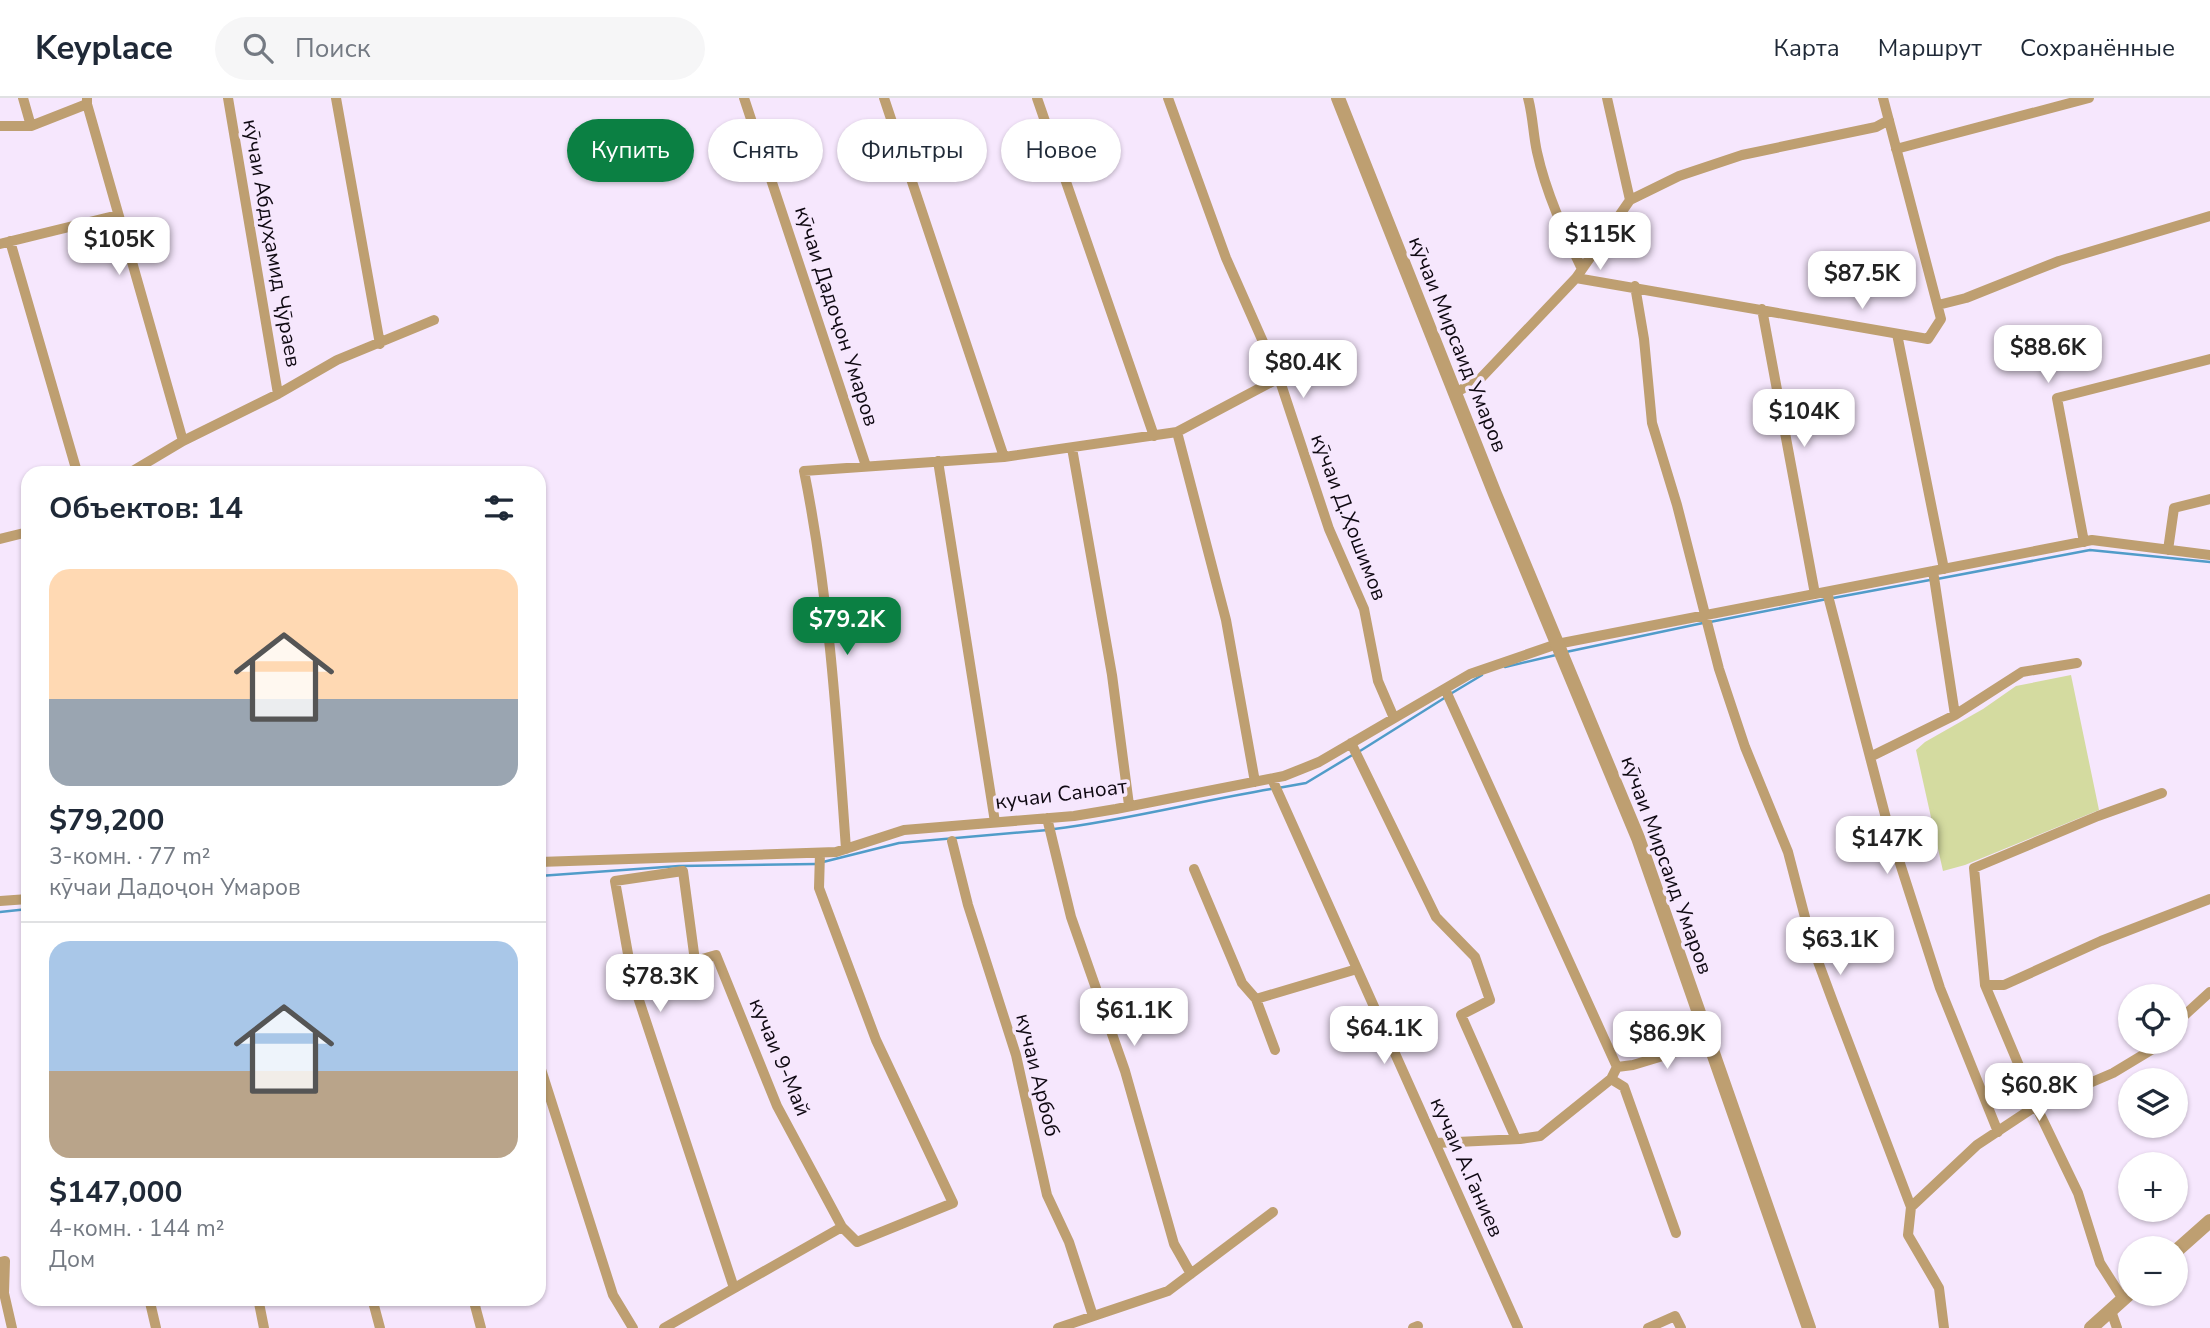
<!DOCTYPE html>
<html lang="ru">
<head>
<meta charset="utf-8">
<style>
	body { margin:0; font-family:"Nunito Sans",sans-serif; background:#f6f6f7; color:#1f2937; height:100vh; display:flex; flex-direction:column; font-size:26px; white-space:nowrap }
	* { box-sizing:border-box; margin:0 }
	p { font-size:23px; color:#747a83 }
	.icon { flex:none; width:38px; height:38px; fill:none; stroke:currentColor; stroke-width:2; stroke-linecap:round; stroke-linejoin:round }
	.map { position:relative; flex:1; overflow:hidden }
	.drawer { position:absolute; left:21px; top:368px; width:525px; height:840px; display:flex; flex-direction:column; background:#fff; border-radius:21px; box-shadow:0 2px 5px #0004 }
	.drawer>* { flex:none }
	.top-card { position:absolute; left:567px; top:21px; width:665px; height:63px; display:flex; gap:14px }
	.controls { position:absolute; left:2118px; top:886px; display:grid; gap:14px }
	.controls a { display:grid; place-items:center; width:70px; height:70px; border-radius:50%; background:#fff; box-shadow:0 2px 5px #0004; font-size:35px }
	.price { position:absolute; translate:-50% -60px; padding:0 16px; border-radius:14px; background:#fff; color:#222; font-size:23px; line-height:46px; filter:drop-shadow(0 2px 4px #0008) }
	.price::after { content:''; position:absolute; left:50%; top:42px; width:21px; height:16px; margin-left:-10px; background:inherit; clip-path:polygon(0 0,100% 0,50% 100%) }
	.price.selected { background:#0b8043; color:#fff }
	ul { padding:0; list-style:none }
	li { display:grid; align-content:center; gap:14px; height:371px; padding:0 28px }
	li+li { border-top:2px solid #e0e1e3 }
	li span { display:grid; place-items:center; height:217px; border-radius:21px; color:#555 }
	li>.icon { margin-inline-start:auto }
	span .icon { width:126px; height:126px; fill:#fffc; stroke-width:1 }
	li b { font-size:30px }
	h2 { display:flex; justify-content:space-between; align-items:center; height:84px; padding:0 28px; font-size:30px }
	.tag { padding:0 24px; border-radius:32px; background:#fff; box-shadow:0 2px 5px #0004; font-size:24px; line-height:63px }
	.tag.selected { background:#0b8043; color:#fff }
	header { display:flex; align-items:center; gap:42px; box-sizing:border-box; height:98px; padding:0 35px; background:#fff; border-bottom:2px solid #e0e1e3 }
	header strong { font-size:33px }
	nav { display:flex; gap:38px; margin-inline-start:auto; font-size:24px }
	.search { width:490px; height:63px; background:#f6f6f7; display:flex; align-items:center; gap:18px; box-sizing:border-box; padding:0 24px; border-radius:38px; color:#747a83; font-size:26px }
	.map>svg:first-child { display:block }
	.green { fill:#d4dba0 }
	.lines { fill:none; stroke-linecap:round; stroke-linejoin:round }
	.stream { stroke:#519cc9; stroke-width:2.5 }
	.minor { stroke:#be9f71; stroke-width:10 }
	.tertiary { stroke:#be9f71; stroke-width:14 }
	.labels { text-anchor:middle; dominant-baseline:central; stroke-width:7; stroke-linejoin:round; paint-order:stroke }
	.street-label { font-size:21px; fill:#0f0912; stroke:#f6e7fd }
</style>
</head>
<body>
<header>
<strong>Keyplace</strong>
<div class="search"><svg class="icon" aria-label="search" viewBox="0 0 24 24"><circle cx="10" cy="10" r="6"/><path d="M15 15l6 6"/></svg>Поиск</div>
<nav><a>Карта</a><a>Маршрут</a><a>Сохранённые</a></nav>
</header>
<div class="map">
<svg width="2210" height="1230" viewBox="0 0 2210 1230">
	<rect width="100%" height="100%" fill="#f6e7fd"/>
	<path class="green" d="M2071,577L2099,712L1965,767L1943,773L1916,652L1925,644L1983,611L2016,588Z"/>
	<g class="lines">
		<path class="stream" d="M1937,481L2090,452L2210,464
			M1833,500L1930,482
			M1710,524L1827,501
			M1566,554L1703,525
			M1505,569L1556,557
			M1452,595L1482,577
			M1360,653L1446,599
			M1278,690L1306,685L1354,656
			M1054,731C1127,722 1199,703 1271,691
			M823,764L899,745L1048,732
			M539,778L679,768L816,766
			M0,814L28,811"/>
		<path class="minor" d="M23,0L31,28
			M228,0L278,296
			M336,0L380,246
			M744,0L866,368
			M884,0L1004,359
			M1037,0L1154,338
			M1168,0L1226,160L1279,280L1329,431L1364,511L1378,583L1394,620
			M1528,0C1533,18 1533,36 1537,54C1546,95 1564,134 1582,171
			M87,6L183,343
			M0,28H31L87,6V0
			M1896,51L2089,0
			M1630,102L1679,78L1742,57L1876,29L1889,22
			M10,143L77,374
			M0,146L118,117
			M1576,180L1928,241L1941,221L1883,0
			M1635,188L1644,241L1652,325L1677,407L1719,571L1745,649L1788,754L1813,850L1833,904L1911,1109L1908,1137L1939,1190L1944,1230
			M1938,207L1966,200L2059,163L2210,118
			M1762,211L1815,496
			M1897,236L1944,471
			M1455,295L1480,281L1576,180L1630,102L1607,0
			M1177,334L1226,522L1255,684
			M1072,350L1112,577L1129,707
			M938,363L995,724
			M131,374L183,343L278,296L337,262L434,222
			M0,441L28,434
			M2084,444L2057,300L2210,261
			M2168,452L2174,410L2210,401
			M1933,473L1955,617
			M1827,494L1888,728L1940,890L1998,1034
			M1351,645L1436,819L1475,859L1490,902L1461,917L1516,1041
			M1870,659L1955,617L2022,574L2077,565
			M1272,681L1518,1230
			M1047,720L1071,819L1125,973L1174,1146L1191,1176
			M952,743L968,807L1016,957L1047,1097L1069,1144L1093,1218
			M846,751C837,624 829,497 804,373L1004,359L1177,334L1279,280
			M539,764L836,754L904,732L1074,718L1116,711L1284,678L1319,664L1470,576L1557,546L2092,442L2210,457
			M1194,771L1242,885L1256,901
			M0,803L28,801
			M1985,887H2004L2101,843L2210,801
			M2175,932L2176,925L2210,894
			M1275,952L1256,901L1357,871
			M539,965L613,1197L633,1230
			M1617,969L1633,967L1709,944
			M1611,981L1624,989L1676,1135
			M1436,1045L1520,1041L1540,1038L1611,981L1617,969L1445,591
			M1911,1109L1977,1047L2036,1008L2113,975L2166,943
			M0,1164L5,1163L4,1195L12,1230
			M734,1190L633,884L615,783L683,773L695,863L716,857L777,1008L842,1129L857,1144L953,1105L876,942L819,790L820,755
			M149,1200L156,1230
			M258,1200L264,1230
			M372,1200L380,1230
			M473,1200L481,1230
			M2123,1201L2100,1165L2078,1095L2036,1008L1985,887L1974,770L2098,718L2162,695
			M2111,1213L2117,1230
			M664,1230L842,1129
			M1058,1230L1168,1193L1273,1114
			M1413,1230L1418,1228
			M1648,1230L1675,1218L1681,1230"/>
		<path class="tertiary" d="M1338,0L1495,396L1638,740L1809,1230
			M2175,1154L2210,1123
			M2091,1230L2130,1195"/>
	</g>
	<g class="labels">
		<g class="street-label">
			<text transform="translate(272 145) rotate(80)">кӯчаи Абдуҳамид Ҷӯраев</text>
			<text transform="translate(837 218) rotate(72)">кӯчаи Дадоҷон Умаров</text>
			<text transform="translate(1458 246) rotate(68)">кӯчаи Мирсаид Умаров</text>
			<text transform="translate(1349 419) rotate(69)">кӯчаи Д.Ҳошимов</text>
			<text transform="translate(1061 696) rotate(-7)">кучаи Саноат</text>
			<text transform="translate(1667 767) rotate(70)">кӯчаи Мирсаид Умаров</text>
			<text transform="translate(780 959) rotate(67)">кучаи 9-Май</text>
			<text transform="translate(1038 977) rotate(76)">кучаи Арбоб</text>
			<text transform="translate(1467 1069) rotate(66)">кучаи А.Ганиев</text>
		</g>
	</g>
</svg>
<div class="controls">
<a><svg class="icon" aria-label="locate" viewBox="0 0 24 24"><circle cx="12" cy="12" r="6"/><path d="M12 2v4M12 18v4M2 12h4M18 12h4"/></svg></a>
<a><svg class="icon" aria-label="layers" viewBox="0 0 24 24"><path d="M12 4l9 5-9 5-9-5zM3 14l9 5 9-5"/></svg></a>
<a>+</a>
<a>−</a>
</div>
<b class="price" style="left:1600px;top:174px">$115K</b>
<b class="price" style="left:119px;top:179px">$105K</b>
<b class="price" style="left:1862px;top:213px">$87.5K</b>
<b class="price" style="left:2048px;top:287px">$88.6K</b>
<b class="price" style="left:1303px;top:302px">$80.4K</b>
<b class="price" style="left:1804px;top:351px">$104K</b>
<b class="price selected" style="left:847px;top:559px">$79.2K</b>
<b class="price" style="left:1887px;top:778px">$147K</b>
<b class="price" style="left:1840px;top:879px">$63.1K</b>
<b class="price" style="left:660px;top:916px">$78.3K</b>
<b class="price" style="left:1134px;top:950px">$61.1K</b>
<b class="price" style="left:1384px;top:968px">$64.1K</b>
<b class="price" style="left:1667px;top:973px">$86.9K</b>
<b class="price" style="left:2039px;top:1025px">$60.8K</b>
<div class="top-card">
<a class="tag selected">Купить</a>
<a class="tag">Снять</a>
<a class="tag">Фильтры</a>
<a class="tag">Новое</a>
</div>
<section class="drawer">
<h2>Объектов: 14<svg class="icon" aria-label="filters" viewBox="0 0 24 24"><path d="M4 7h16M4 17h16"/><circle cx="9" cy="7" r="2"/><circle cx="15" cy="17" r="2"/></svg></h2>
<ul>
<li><span style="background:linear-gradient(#ffd9b3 60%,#9aa5b1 0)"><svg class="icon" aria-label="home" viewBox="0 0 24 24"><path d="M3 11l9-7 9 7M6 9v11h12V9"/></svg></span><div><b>$79,200</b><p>3-комн. · 77 m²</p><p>кӯчаи Дадоҷон Умаров</p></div></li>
<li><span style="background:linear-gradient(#a9c7e8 60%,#b9a48a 0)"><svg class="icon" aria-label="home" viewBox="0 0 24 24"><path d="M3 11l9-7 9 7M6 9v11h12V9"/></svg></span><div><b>$147,000</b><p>4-комн. · 144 m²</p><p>Дом</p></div></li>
</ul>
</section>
</div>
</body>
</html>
